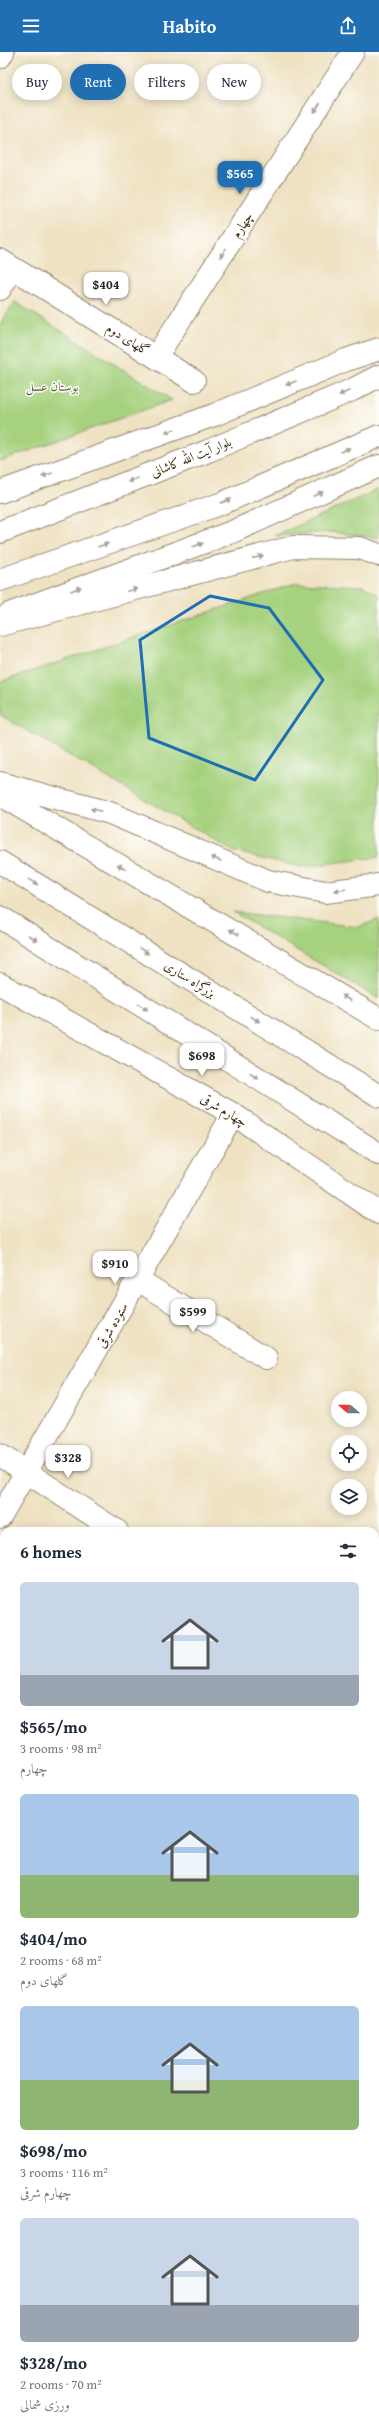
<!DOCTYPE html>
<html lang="en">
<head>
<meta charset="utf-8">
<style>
	body { margin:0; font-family:"Gentium Book Plus",Amiri,serif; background:#f2f2f3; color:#1f2937; height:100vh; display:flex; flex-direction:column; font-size:15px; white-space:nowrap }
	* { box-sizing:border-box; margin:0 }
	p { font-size:13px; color:#747a83 }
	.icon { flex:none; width:22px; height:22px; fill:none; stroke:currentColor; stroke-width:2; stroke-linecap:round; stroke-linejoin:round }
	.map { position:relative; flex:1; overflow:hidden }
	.sheet { position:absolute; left:0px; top:1475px; width:379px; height:904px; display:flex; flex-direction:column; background:#fff; border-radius:12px 12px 0 0; box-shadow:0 2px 10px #0003 }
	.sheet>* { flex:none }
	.guide { position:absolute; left:12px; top:12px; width:355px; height:36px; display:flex; gap:8px }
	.needle { width:26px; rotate:290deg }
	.buttons { position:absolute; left:331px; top:1339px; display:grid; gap:8px }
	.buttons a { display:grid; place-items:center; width:36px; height:36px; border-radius:50%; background:#fff; box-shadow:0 2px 10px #0003; font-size:20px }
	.price { position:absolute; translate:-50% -34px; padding:0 9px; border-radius:8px; background:#fff; color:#222; font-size:13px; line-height:26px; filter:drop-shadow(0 1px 2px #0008) }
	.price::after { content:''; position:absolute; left:50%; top:24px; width:12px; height:9px; margin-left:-6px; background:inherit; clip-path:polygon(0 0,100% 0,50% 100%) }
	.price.current { background:#1f6fb2; color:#fff }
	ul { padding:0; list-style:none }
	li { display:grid; align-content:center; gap:8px; height:212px; padding:0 20px }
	li span { display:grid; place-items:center; height:124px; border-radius:6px; color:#555 }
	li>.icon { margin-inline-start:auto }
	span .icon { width:72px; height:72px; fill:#fffc; stroke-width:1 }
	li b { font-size:17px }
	h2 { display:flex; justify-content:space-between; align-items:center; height:48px; padding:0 20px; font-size:17px }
	.chip { padding:0 14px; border-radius:18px; background:#fff; box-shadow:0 2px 10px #0003; font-size:14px; line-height:36px }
	.chip.current { background:#1f6fb2; color:#fff }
	header { display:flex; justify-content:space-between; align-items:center; height:52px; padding:0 20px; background:#1f6fb2; color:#fff; font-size:18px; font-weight:700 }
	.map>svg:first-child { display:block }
	.green { fill:#a6d27f; stroke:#707e4e }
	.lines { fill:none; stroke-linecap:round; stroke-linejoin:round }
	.minor-casing { stroke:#958670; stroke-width:24 }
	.major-casing { stroke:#958670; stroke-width:24 }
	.highway-casing { stroke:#958670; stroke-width:24 }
	.minor { stroke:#fff; stroke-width:22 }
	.major { stroke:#fff; stroke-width:22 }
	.highway { stroke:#fff; stroke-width:22 }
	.oneway { fill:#a79f9a }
	.marked { fill:none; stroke:#1f6fb2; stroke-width:3; stroke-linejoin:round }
	.labels { text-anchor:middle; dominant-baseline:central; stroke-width:3; stroke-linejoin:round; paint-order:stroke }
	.street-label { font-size:13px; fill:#3b2a1e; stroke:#fdfcf7 }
	.park-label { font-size:13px; fill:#5b5c3b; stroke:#fdfcf7 }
</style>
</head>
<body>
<header><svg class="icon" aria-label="menu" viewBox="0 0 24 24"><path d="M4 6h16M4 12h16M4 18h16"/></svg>Habito<svg class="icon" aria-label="share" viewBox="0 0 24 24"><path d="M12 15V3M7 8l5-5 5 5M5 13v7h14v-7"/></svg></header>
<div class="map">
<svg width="379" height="2379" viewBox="0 0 379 2379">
	<rect width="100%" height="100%" fill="#fdfcf7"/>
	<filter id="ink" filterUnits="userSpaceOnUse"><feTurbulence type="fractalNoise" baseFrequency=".025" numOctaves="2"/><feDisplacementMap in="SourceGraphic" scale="8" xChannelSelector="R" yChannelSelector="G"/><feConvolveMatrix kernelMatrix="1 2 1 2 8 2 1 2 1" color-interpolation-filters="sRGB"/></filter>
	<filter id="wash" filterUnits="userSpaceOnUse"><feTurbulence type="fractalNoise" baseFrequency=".012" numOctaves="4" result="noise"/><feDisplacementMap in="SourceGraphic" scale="16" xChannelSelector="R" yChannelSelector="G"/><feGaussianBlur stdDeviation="0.9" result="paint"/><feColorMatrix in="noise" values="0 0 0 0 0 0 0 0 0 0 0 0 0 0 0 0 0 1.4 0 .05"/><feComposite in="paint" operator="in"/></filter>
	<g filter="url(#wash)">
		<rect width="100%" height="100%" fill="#efe2c2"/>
		<path class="green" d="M15,250L172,348L0,409V272Z
			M379,437V486L332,480L275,484Z
			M296,531L363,534L379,543V805L301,815L233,799L0,663V630Z
			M233,860L359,875L379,867V947Z"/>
	</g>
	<g filter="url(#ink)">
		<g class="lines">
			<defs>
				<path id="minor" d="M0,5L3,0
					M0,208L194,329
					M0,237L13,216
					M156,305L353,0
					M0,932L233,1062L379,1161
					M138,1228L266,1306
					M0,1403L117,1479
					M0,1465L233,1062
					M375,1646L379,1649
					M375,1969L379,1963
					M0,2054L4,2048
					M0,2334L4,2337
					M64,2375L70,2379
					M109,2379L111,2375"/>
				<path id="major" d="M0,480L208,399L352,338L379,324
					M0,528L220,452L379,384
					M9,562L232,480L379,414"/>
				<path id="highway" d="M0,440L214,363L346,308L379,297
					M0,573L293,495L360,496L379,503
					M0,731L110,761L268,829L325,840L379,833
					M0,743L379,967
					M0,810L379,1044
					M0,865L379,1102"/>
			</defs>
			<use href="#minor" class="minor-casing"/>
			<use href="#major" class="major-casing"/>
			<use href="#highway" class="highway-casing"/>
			<use href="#minor" class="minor"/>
			<use href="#major" class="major"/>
			<use href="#highway" class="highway"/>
		</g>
		<defs><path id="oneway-solid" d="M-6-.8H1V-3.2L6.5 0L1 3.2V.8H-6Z"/></defs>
		<g class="oneway">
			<use href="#oneway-solid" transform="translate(317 56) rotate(123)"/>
			<use href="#oneway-solid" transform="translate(223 201) rotate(123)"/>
			<use href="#oneway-solid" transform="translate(291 331) rotate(157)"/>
			<use href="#oneway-solid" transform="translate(344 341) rotate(157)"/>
			<use href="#oneway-solid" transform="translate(170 379) rotate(160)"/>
			<use href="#oneway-solid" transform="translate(345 398) rotate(-23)"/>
			<use href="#oneway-solid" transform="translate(47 423) rotate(160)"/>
			<use href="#oneway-solid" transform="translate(133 428) rotate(159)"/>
			<use href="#oneway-solid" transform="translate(318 442) rotate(-25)"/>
			<use href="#oneway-solid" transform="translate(226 449) rotate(-23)"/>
			<use href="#oneway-solid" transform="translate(103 493) rotate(-19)"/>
			<use href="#oneway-solid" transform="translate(198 493) rotate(-20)"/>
			<use href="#oneway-solid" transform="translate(258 505) rotate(-15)"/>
			<use href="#oneway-solid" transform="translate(76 537) rotate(-20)"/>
			<use href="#oneway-solid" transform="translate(132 538) rotate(-15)"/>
			<use href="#oneway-solid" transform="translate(96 758) rotate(-165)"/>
			<use href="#oneway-solid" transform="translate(216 807) rotate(-157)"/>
			<use href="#oneway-solid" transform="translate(122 815) rotate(-150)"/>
			<use href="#oneway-solid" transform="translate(33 830) rotate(32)"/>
			<use href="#oneway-solid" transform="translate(340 838) rotate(172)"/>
			<use href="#oneway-solid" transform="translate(234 880) rotate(-150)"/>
			<use href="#oneway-solid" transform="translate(33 886) rotate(32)"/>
			<use href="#oneway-solid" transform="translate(144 899) rotate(32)"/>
			<use href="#oneway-solid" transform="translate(346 946) rotate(-148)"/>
			<use href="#oneway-solid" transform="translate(143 955) rotate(32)"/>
			<use href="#oneway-solid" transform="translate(255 967) rotate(32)"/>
			<use href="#oneway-solid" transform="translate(254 1024) rotate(32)"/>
		</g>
	</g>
	<path class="marked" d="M210,544L269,556L323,628L255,728L149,686L140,588Z"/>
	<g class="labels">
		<g class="street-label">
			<text transform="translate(242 173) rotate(-57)">چهارم</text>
			<text transform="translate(128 287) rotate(32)">گلهای دوم</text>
			<text transform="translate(191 405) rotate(-22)">بلوار آیت الله کاشانی</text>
			<text transform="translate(190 927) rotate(32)">بزرگراه ستاری</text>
			<text transform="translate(224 1058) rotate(31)">چهارم شرقی</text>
			<text transform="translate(112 1273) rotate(-60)">ستوده شرقی</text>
		</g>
		<g class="park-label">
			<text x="52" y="334">بوستان عسل</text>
		</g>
	</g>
</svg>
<div class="buttons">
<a><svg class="needle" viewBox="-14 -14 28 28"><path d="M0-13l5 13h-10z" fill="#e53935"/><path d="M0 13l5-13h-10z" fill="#747a83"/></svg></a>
<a><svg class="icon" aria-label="locate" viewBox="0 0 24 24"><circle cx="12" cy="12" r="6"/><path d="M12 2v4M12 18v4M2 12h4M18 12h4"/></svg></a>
<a><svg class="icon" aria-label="layers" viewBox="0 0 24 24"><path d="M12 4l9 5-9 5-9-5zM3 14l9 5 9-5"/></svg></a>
</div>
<b class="price current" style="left:240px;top:143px">$565</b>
<b class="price" style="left:106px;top:254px">$404</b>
<b class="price" style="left:202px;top:1025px">$698</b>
<b class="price" style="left:115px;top:1233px">$910</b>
<b class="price" style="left:193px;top:1281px">$599</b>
<b class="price" style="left:68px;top:1427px">$328</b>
<div class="guide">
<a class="chip">Buy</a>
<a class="chip current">Rent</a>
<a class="chip">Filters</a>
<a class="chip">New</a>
</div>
<section class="sheet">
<h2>6 homes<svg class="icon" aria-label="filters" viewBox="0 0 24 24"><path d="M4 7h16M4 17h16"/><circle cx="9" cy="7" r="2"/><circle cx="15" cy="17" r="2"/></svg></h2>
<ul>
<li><span style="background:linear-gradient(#c9d6e8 75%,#9aa5b1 0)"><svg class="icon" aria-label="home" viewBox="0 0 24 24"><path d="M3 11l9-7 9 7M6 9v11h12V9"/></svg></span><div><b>$565/mo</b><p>3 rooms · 98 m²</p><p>چهارم</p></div></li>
<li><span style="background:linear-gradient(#a9c7e8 65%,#8fb573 0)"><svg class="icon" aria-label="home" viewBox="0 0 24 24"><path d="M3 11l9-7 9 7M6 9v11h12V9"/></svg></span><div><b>$404/mo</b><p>2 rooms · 68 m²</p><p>گلهای دوم</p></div></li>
<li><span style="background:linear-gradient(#a9c7e8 60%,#8fb573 0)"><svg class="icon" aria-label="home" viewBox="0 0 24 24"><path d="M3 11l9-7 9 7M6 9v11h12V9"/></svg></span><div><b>$698/mo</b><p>3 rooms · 116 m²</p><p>چهارم شرقی</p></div></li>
<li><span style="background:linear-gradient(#c9d6e8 70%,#9aa5b1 0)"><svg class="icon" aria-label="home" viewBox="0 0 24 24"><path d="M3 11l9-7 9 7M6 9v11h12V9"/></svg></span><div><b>$328/mo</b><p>2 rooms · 70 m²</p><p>ورزی شمالی</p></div></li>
</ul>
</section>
</div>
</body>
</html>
